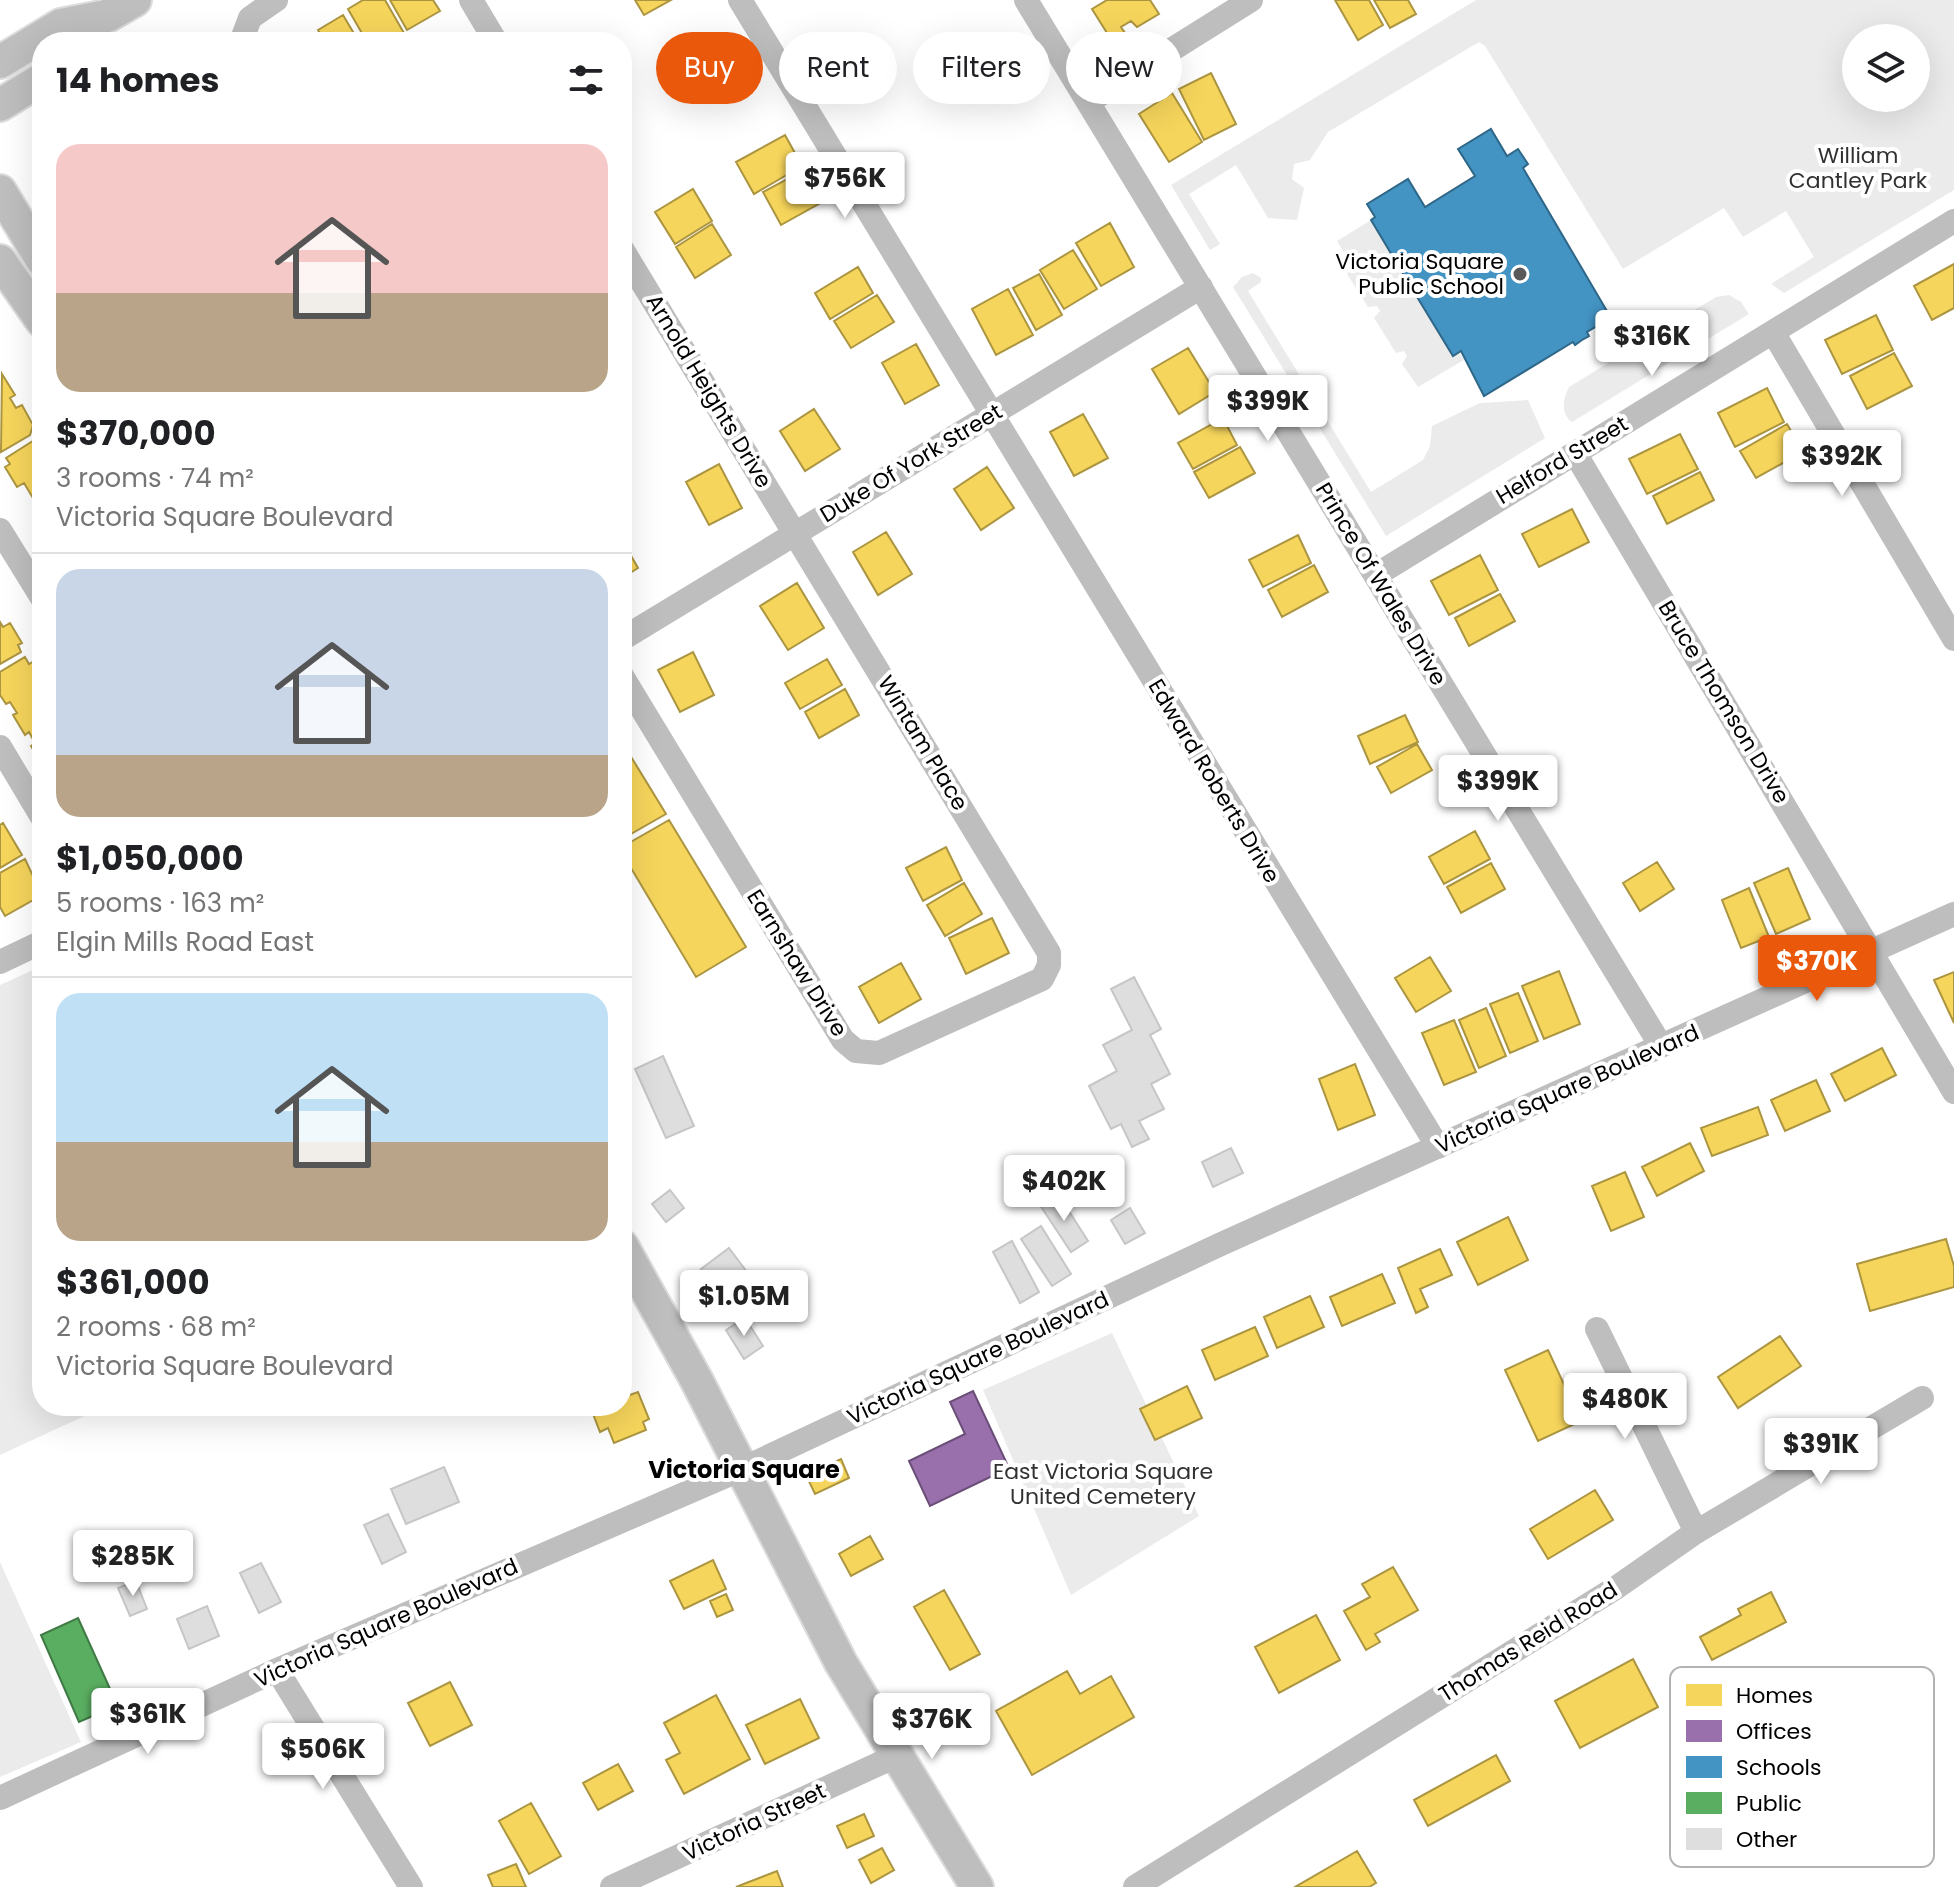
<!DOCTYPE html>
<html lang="en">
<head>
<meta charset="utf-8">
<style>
	body { margin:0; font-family:Poppins,sans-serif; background:#f6f6f6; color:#202124; height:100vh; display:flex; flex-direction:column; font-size:30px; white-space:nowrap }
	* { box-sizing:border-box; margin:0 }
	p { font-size:26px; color:#757577 }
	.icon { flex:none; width:44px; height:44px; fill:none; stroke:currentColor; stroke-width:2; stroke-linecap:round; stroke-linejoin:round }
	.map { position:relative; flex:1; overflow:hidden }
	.panel { position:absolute; left:32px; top:32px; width:600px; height:1384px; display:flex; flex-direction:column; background:#fff; border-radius:32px; box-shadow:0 8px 32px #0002 }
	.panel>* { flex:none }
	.hud { position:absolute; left:656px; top:32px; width:760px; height:72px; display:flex; gap:16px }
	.buttons { position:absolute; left:1842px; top:24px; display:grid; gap:16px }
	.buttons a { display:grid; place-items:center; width:88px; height:88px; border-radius:50%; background:#fff; box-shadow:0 8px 32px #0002; font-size:40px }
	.price { position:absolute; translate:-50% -68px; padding:0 18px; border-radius:8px; background:#fff; color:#222; font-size:26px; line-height:52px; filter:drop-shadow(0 2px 4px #0008) }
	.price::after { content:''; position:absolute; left:50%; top:48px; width:24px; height:18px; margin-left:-12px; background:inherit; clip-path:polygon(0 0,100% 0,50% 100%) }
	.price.selected { background:#ea580c; color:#fff }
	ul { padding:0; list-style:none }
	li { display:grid; align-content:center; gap:16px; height:424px; padding:0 24px }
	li+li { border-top:2px solid #e0e0e0 }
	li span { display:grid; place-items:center; height:248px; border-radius:24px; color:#555 }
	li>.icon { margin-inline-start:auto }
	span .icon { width:144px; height:144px; fill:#fffc; stroke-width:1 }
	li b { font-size:34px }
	h2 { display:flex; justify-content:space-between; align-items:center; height:96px; padding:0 24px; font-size:34px }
	.tag { padding:0 28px; border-radius:36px; background:#fff; box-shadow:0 8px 32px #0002; font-size:28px; line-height:72px }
	.tag.selected { background:#ea580c; color:#fff }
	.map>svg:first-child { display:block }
	.green { fill:#ebebeb; fill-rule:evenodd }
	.homes { fill:#f6d55c; stroke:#ac9540; stroke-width:2 }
	.offices { fill:#9970ab; stroke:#6b4e78; stroke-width:2 }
	.schools { fill:#4393c3; stroke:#2f6788; stroke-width:2 }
	.public { fill:#5aae61; stroke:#3f7a44; stroke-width:2 }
	.building { fill:#dedede; stroke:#c6c6c6; stroke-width:2 }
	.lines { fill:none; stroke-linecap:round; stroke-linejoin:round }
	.major-casing { stroke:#dbdbdb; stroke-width:36 }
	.minor { stroke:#bebebe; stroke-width:24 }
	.major { stroke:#bebebe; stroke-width:32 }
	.poi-dot { fill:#595959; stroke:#fff; stroke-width:3 }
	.labels { text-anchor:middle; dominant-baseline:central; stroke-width:8; stroke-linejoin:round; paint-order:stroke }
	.park-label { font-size:22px; fill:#313131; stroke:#fff }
	.poi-label { font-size:22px; fill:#000; stroke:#fff; text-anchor:end }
	.street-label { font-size:22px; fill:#000; stroke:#fff }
	.neighbourhood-label { font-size:24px; font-weight:bold; fill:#000; stroke:#fff }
	.key { fill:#fff; stroke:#b2b2b2; stroke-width:2 }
	.key-label { font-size:22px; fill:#000 }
</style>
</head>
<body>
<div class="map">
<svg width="1954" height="1887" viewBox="0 0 1954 1887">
	<rect width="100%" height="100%" fill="#fff"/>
	<path class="green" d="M1476,0H1954V190L1784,293L1771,284L1814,257L1786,211L1743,237L1724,208L1623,269L1485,46L1479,42L1328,132L1310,160L1294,164L1292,179L1304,188L1297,220L1268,218L1236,165L1189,194L1220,244L1210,250L1171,185ZM1856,38H1916V98H1856Z
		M1371,220L1453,355L1459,352L1464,360L1418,387L1402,364L1407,356L1404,351L1396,353L1374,318L1380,311L1377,306L1368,307L1347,274L1352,266L1337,241Z
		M1253,273L1261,278V282L1248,291L1371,492L1423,460L1430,446L1432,426L1480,403L1528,400L1545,438L1386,536L1233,287L1242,277Z
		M1729,295L1741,302L1749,314L1572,422C1560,413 1563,399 1569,387L1716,297Z
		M42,966V1406H106L0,1455V985Z
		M1112,1333L1199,1516L1071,1595L983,1390Z
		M0,1562L81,1742L0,1777Z"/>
	<path class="homes" d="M363,0H385L408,40L367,42L348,9Z
		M390,0H433L440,11L407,30Z
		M635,0H671L644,15Z
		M1107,0H1150L1159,14L1137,27L1131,21L1121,27L1125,33L1112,41L1092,9Z
		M1335,0H1369L1383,25L1358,40Z
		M1374,0H1408L1416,14L1390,28Z
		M343,15L359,42H325L318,30Z
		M1211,73L1236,124L1204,140L1179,89Z
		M1172,93L1202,142L1169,162L1139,114Z
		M785,135L802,166L754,194L736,162Z
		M804,170L822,202L781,225L763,192Z
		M693,189L712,221L675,244L655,212Z
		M1110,223L1134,267L1101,286L1076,243Z
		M712,224L731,255L695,278L676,247Z
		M1073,250L1097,289L1064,309L1040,270Z
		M1954,264V308L1932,320L1914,286Z
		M858,267L873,293L830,319L815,293Z
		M1039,274L1062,315L1036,330L1013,288Z
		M1008,289L1033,335L996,355L972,309Z
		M877,295L894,322L851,348L834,321Z
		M1876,315L1893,350L1842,374L1825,340Z
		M916,344L939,385L905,404L882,363Z
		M1188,348L1215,392L1179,414L1152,369Z
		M1894,353L1912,386L1867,409L1850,376Z
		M2,374L15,395L10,398L16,408L22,405L33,425L30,435L1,452Z
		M1767,388L1784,422L1735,447L1718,413Z
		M814,409L840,449L805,471L780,431Z
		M1083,414L1108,458L1074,476L1050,432Z
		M1223,418L1237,445L1193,469L1178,443Z
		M1787,424L1803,452L1756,478L1740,451Z
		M1680,434L1698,469L1647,494L1629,459Z
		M36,439L42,445V513L24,483L17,487L5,467L10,464L6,458Z
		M1240,447L1255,473L1209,498L1194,472Z
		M719,464L742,508L709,525L686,482Z
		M987,467L1014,508L981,530L954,489Z
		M1700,472L1714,500L1667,524L1653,496Z
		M1572,509L1589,542L1539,567L1522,534Z
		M886,532L912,574L878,595L853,552Z
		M1298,535L1311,563L1263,587L1249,560Z
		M622,540L638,568L622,578Z
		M1480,555L1498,590L1449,615L1431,581Z
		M1314,565L1328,592L1282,617L1268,590Z
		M797,583L824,628L788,650L760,606Z
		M1500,594L1515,621L1469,646L1455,618Z
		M0,622L3,627L10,623L22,643L18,645L21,652L0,664Z
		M693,652L714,695L680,712L658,670Z
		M25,657L29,664L34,661L42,674V765L31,746L35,743L29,732L25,735L13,715L17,713L10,702L6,704L0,695V672Z
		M827,659L842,685L800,709L785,683Z
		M845,689L859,715L819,738L805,712Z
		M1405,715L1418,742L1370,764L1358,736Z
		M622,742L666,814L622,839Z
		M1417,744L1432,770L1391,793L1377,767Z
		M669,820L746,947L696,977L622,853V847Z
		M3,823L22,855L0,868V825Z
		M1475,831L1490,859L1444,884L1429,857Z
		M946,847L962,880L923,901L906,868Z
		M25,859L42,895L5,916L0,907V873Z
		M1657,862L1674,889L1640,911L1623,883Z
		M1491,863L1505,889L1461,913L1447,887Z
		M1788,868L1810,919L1776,934L1754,883Z
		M964,883L982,914L945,936L927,905Z
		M1749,888L1769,937L1741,948L1722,900Z
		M992,918L1009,953L966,974L949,938Z
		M1430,957L1451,991L1416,1012L1395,978Z
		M901,963L921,999L879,1023L859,987Z
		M1559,971L1580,1024L1544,1039L1522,986Z
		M1954,972V1023L1934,980Z
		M1518,993L1538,1041L1510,1053L1490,1004Z
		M1486,1008L1506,1056L1479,1068L1459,1020Z
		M1454,1020L1476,1072L1444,1085L1422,1033Z
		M1882,1048L1896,1075L1845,1101L1831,1074Z
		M1355,1064L1375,1115L1338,1130L1319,1079Z
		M1816,1080L1830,1111L1785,1131L1771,1100Z
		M1758,1107L1768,1135L1712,1156L1701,1128Z
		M1690,1143L1704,1171L1657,1196L1642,1167Z
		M1625,1172L1644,1217L1611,1231L1592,1186Z
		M1508,1217L1528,1260L1478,1285L1457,1242Z
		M1946,1239L1954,1266V1287L1870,1311L1857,1264Z
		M1440,1249L1452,1275L1420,1289L1428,1307L1416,1313L1398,1268Z
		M1382,1274L1395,1303L1342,1326L1330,1297Z
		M1310,1296L1324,1327L1277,1348L1264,1317Z
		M1255,1327L1268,1356L1215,1380L1202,1350Z
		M1780,1336L1801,1366L1738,1408L1718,1377Z
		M1548,1350L1581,1421L1538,1441L1505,1370Z
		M622,1383L627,1396L638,1392L649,1419L643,1422L646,1430L614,1443L608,1428L600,1432L590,1406H622Z
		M1187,1386L1202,1418L1155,1440L1140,1409Z
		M841,1459L849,1478L815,1494L806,1475Z
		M1595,1490L1613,1520L1548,1559L1530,1529Z
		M870,1536L883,1559L851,1576L839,1554Z
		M713,1560L726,1589L684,1609L670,1581Z
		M1393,1567L1418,1610L1375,1634L1380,1642L1366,1650L1344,1611L1370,1597L1362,1584Z
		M944,1590L980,1654L950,1670L914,1607Z
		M1771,1592L1786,1622L1712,1660L1700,1637L1741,1615L1738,1609Z
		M726,1594L733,1610L717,1617L710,1601Z
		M1316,1615L1340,1660L1279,1693L1255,1647Z
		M1633,1659L1658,1707L1580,1748L1555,1701Z
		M1067,1671L1080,1694L1111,1676L1134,1717L1032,1775L996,1711Z
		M450,1682L472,1725L430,1746L408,1703Z
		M716,1695L750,1759L684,1794L666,1760L680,1753L664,1723Z
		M800,1699L819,1738L765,1764L746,1725Z
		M1496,1755L1510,1781L1428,1826L1414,1800Z
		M618,1764L633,1791L598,1810L583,1783Z
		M531,1803L561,1856L529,1874L499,1821Z
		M864,1814L874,1836L847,1848L837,1826Z
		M882,1848L894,1870L871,1883L859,1860Z
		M1357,1851L1376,1883L1369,1887H1295Z
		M516,1864L526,1887H493L488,1875Z
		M777,1871L783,1887H736Z"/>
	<path class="offices" d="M973,1391L1009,1468L930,1506L909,1461L965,1434L950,1402Z"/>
	<path class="schools" d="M1491,129L1507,156L1518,149L1528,164L1523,168L1611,318L1587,332L1589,336L1582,340L1575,345L1573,342L1484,396L1461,351L1453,356L1411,287L1371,220L1375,217L1367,204L1408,179L1425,207L1475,176L1458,149Z"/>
	<path class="public" d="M78,1618L111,1691L96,1698L102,1712L79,1722L41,1635Z"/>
	<path class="building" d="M1134,977L1161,1029L1150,1035L1170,1074L1151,1084L1164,1109L1139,1121L1149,1139L1132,1147L1121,1124L1111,1129L1089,1086L1117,1071L1103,1045L1132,1030L1111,989Z
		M663,1056L694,1126L666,1138L635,1069Z
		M1231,1148L1243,1173L1213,1187L1202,1162Z
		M670,1190L684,1208L666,1222L652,1204Z
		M1058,1194L1088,1241L1071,1252L1040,1205Z
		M1130,1208L1145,1233L1125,1244L1111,1220Z
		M1041,1226L1071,1274L1052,1286L1021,1239Z
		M1012,1241L1039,1292L1020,1303L993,1252Z
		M729,1248L750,1276L721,1297L701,1269Z
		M745,1318L763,1346L744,1359L726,1330Z
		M444,1467L459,1502L406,1524L391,1489Z
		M388,1514L406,1552L382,1564L364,1525Z
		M261,1563L281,1602L259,1613L240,1573Z
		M136,1581L147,1609L130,1616L118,1588Z
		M207,1606L219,1636L189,1649L177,1619Z"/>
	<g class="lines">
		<defs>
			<path id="major" d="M0,62L61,25L107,16L135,0
				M0,105L42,79
				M0,191L42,260
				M0,261L42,321
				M622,1246L697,1381L841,1663L977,1887"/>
		</defs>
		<use href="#major" class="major-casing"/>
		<path class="minor" d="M471,0L496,42
			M740,0L1438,1147
			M1026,0L1661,1046
			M241,42L250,18L276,0
			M1088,102L1251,0
			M622,249L1049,953V965L1042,979L879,1053L856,1051L843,1040L622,676
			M1773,332L1954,639
			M1575,453L1954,1092
			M0,530L42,598
			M1376,575L1954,221
			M622,639L1201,287
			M0,747L42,817
			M0,962L42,942
			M1597,1329L1696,1532
			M277,1670L411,1887
			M0,1798L277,1670L742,1469L1219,1245L1954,914
			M612,1887L896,1756
			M1135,1887L1617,1587L1696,1532L1922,1398"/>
		<use href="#major" class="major"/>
	</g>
	<circle class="poi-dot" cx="1520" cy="274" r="8"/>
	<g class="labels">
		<g class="park-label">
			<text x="1858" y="155">William<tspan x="1858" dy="25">Cantley Park</tspan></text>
			<text x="1103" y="1471">East Victoria Square<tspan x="1103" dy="25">United Cemetery</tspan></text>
		</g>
		<g class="poi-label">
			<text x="1504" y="261">Victoria Square<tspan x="1504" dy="25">Public School</tspan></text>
		</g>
		<g class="street-label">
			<text transform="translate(709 391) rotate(59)">Arnold Heights Drive</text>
			<text transform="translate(1562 460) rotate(-31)">Helford Street</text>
			<text transform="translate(911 463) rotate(-31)">Duke Of York Street</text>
			<text transform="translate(1381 584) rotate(59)">Prince Of Wales Drive</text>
			<text transform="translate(1724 702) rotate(59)">Bruce Thomson Drive</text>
			<text transform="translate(923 743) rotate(59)">Wintam Place</text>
			<text transform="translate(1214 781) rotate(59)">Edward Roberts Drive</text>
			<text transform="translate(797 963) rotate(58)">Earnshaw Drive</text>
			<text transform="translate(1567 1089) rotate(-24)">Victoria Square Boulevard</text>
			<text transform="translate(978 1358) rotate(-25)">Victoria Square Boulevard</text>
			<text transform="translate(386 1623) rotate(-24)">Victoria Square Boulevard</text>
			<text transform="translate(1528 1642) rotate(-32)">Thomas Reid Road</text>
			<text transform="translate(754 1822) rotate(-25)">Victoria Street</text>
		</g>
		<g class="neighbourhood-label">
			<text x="744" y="1469">Victoria Square</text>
		</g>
	</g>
	<rect x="1670" y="1667" width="264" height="200" rx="12" class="key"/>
	<rect x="1686" y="1684" width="36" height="22" fill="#f6d55c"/>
	<rect x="1686" y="1720" width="36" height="22" fill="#9970ab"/>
	<rect x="1686" y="1756" width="36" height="22" fill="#4393c3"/>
	<rect x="1686" y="1792" width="36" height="22" fill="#5aae61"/>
	<rect x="1686" y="1828" width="36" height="22" fill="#dedede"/>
	<g class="key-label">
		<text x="1736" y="1703">Homes</text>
		<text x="1736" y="1739">Offices</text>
		<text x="1736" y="1775">Schools</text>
		<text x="1736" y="1811">Public</text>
		<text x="1736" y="1847">Other</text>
	</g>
</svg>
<div class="buttons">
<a><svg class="icon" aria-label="layers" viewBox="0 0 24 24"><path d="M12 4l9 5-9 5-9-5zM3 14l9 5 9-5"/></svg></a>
</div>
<b class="price" style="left:845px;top:220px">$756K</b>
<b class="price" style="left:1652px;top:378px">$316K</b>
<b class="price" style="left:1268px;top:443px">$399K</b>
<b class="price" style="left:1842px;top:498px">$392K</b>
<b class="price" style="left:1498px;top:823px">$399K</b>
<b class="price selected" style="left:1817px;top:1003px">$370K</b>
<b class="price" style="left:1064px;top:1223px">$402K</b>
<b class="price" style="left:744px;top:1338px">$1.05M</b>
<b class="price" style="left:1625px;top:1441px">$480K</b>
<b class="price" style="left:1821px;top:1486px">$391K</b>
<b class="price" style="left:133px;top:1598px">$285K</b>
<b class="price" style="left:148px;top:1756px">$361K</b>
<b class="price" style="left:932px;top:1761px">$376K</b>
<b class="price" style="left:323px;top:1791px">$506K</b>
<div class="hud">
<a class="tag selected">Buy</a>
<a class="tag">Rent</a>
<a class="tag">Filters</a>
<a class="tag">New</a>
</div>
<section class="panel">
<h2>14 homes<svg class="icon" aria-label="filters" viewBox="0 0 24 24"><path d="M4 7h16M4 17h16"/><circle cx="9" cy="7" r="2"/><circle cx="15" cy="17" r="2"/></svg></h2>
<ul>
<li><span style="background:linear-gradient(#f6c9c9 60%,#b9a48a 0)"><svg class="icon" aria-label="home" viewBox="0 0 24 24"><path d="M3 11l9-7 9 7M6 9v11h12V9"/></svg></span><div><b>$370,000</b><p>3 rooms · 74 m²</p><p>Victoria Square Boulevard</p></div></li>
<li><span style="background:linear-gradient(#c9d6e8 75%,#b9a48a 0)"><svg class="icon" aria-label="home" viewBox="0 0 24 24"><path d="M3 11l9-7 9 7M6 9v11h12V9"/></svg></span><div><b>$1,050,000</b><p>5 rooms · 163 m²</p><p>Elgin Mills Road East</p></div></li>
<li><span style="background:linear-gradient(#bfe0f5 60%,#b9a48a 0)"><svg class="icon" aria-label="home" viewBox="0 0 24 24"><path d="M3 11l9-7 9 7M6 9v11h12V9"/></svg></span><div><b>$361,000</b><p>2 rooms · 68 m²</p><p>Victoria Square Boulevard</p></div></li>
</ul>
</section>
</div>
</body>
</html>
